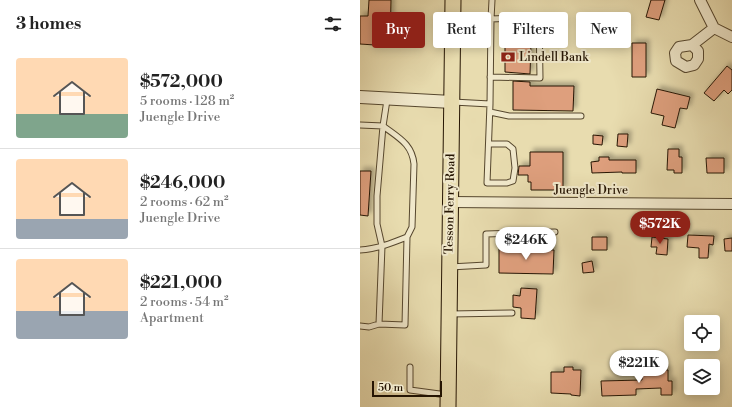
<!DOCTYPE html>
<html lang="en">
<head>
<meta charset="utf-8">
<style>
	body { margin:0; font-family:"Libre Bodoni",serif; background:#f2f2f2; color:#222; height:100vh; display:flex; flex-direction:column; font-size:15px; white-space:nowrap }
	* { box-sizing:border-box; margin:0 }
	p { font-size:13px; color:#767676 }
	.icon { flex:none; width:22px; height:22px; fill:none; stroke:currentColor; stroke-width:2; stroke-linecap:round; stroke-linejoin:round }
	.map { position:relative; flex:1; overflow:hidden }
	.sheet { display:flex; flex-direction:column; background:#fff; width:360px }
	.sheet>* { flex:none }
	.banner { position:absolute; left:12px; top:12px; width:300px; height:36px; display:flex; gap:8px }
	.controls { position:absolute; left:324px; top:315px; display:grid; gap:8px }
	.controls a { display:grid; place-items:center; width:36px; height:36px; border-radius:4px; background:#fff; box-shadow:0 2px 10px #0003; font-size:20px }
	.scale { position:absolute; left:12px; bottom:10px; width:70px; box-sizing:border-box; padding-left:4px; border:2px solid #261503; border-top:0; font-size:11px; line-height:14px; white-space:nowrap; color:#261503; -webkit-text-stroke:3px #f0e8cb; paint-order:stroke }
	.price { position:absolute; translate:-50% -34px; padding:0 9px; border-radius:14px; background:#fff; color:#222; font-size:13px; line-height:26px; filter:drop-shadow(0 1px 2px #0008) }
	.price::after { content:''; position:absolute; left:50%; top:24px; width:12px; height:9px; margin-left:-6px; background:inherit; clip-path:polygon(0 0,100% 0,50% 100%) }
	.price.active { background:#8f2418; color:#fff }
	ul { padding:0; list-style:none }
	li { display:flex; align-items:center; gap:12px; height:100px; padding:0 16px }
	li+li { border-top:1px solid #e0e0e0 }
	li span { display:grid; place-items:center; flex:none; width:112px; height:80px; border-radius:4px; color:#555 }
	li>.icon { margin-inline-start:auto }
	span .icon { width:48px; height:48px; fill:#fffc; stroke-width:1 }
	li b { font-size:17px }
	h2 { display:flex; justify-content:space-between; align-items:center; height:48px; padding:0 16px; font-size:17px }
	.tag { padding:0 14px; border-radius:4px; background:#fff; box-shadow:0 2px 10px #0003; font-size:14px; line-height:36px }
	.tag.active { background:#8f2418; color:#fff }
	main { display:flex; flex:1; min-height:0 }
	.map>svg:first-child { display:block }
	.building { fill:#de9f7d; stroke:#261503; filter:url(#shadow) }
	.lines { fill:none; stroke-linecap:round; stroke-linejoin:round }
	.service-casing { stroke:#56472e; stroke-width:7 }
	.minor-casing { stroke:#56472e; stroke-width:12 }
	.tertiary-casing { stroke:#56472e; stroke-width:14 }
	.primary-casing { stroke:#261503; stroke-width:17 }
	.service { stroke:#f0e8cb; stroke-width:5 }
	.minor { stroke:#f0e8cb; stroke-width:10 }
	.tertiary { stroke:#f0e8cb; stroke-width:12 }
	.primary { stroke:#e8dcaf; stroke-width:15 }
	.labels { text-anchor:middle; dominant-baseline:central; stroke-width:4; stroke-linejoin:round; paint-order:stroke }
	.poi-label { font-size:12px; fill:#261503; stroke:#f0e8cb; text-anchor:start }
	.street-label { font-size:12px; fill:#261503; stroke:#f0e8cb }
</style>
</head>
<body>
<main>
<section class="sheet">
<h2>3 homes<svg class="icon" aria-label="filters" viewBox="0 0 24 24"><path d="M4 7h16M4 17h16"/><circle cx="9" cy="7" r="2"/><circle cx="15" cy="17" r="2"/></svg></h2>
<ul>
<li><span style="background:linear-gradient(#ffd9b3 70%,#7fa58c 0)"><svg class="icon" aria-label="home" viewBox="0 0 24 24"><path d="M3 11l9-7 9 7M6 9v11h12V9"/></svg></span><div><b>$572,000</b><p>5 rooms · 128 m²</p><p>Juengle Drive</p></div></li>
<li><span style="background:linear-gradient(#ffd9b3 75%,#9aa5b1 0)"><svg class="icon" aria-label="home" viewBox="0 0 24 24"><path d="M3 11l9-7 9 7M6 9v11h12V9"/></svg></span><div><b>$246,000</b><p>2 rooms · 62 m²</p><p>Juengle Drive</p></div></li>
<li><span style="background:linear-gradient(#ffd9b3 65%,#9aa5b1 0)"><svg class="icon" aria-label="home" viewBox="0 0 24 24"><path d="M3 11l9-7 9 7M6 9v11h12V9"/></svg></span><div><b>$221,000</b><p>2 rooms · 54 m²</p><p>Apartment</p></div></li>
</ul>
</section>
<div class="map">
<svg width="372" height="407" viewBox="0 0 372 407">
	<defs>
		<filter id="shadow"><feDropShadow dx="3.5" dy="-3.5" stdDeviation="2" flood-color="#0004"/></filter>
	</defs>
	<rect width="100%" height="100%" fill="#e8dcaf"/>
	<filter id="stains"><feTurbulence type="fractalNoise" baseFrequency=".005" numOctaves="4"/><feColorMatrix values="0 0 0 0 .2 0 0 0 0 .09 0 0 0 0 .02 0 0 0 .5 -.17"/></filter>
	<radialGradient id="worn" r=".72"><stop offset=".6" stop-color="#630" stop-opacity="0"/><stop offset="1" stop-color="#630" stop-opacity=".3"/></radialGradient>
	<path class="building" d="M9,0H31L30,46L0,44V16H8Z
		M291,0H305L299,20L286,17Z
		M145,26L160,27V42L171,43L170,74L145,72Z
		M272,43H286V77H272Z
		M367,66L372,70V90L368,94L364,90L354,101L344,93Z
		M153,81L170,82V86H214L213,111L153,110Z
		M297,89L330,97L327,109L320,108L315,128L302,125L304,116L291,113Z
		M258,134H268L267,147L257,146Z
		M233,135L243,136L242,145L233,144Z
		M308,149H319V157H322V173H314V170H307Z
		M170,152H203V190H171V182H168V175H158L159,166H170Z
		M239,157H249V160H276V173H262V172L232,173L231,162L239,161Z
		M346,158H364V173H347Z
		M0,171H11L8,216L0,215Z
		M328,235L354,236L353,245L349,244L348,258H339V248L327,247Z
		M232,237H247V250H232Z
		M292,237L308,239L307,255L296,254L297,247H291Z
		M372,238V251H365L364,239Z
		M139,249L194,250L193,274L139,273Z
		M232,261L234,272L223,273L222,263Z
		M161,288L177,289L175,319L161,318V308L153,307V295L160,296Z
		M204,367H213V370H221L220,396L211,395V394L191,393V372H204Z
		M282,370H308V381H312V395H301V388L276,389V395L242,396L241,381L282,380Z"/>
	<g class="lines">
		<defs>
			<path id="service" d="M95,20L131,19L130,104
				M130,77L180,78L179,17L131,19L132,0
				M93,102L130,104L127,183H147L153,181L155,168L153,149L147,144H129
				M130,112L149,116H221
				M0,125L23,126L27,100
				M23,126C39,138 52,144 54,164L52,227L47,237L45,325L19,324L22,246L17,224V196Z
				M0,250C17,249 32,243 47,237
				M90,267L126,265V234L195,232
				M90,314L152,313
				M0,326L9,327L19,324
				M50,367V390L87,395"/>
			<path id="minor" d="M340,0L354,28L372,37
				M332,45L338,51V59L334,65L326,67L316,61L315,53L319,47L332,45L354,28
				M90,202L372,204"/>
			<path id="tertiary" d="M0,97L92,102"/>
			<path id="primary" d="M88,407L93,0"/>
		</defs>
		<use href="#service" class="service-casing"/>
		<use href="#minor" class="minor-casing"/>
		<use href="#tertiary" class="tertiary-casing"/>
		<use href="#primary" class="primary-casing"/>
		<use href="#service" class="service"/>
		<use href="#minor" class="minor"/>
		<use href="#tertiary" class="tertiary"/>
		<use href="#primary" class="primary"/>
	</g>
	<defs>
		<symbol id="bank-bare" viewBox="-9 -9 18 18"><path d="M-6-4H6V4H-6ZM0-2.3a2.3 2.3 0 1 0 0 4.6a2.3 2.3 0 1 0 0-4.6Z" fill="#8f2418" stroke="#f0e8cb" stroke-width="2.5" paint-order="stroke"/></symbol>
	</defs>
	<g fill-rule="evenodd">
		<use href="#bank-bare" x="138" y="47" width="20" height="20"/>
	</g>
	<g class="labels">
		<g class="poi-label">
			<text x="159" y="57">Lindell Bank</text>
		</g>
		<g class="street-label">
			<text x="231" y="190">Juengle Drive</text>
			<text transform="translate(90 204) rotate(-89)">Tesson Ferry Road</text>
		</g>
	</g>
	<rect width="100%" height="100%" filter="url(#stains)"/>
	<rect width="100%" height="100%" fill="url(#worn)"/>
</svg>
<div class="controls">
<a><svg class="icon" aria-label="locate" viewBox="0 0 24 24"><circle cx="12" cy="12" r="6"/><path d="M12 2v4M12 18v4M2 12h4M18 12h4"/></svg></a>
<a><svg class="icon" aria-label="layers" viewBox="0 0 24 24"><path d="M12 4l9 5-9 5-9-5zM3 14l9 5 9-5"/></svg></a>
</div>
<div class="scale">50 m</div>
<b class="price active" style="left:300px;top:245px">$572K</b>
<b class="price" style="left:166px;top:261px">$246K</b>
<b class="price" style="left:279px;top:384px">$221K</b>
<div class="banner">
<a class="tag active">Buy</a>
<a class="tag">Rent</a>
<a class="tag">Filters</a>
<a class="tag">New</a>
</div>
</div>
</main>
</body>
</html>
